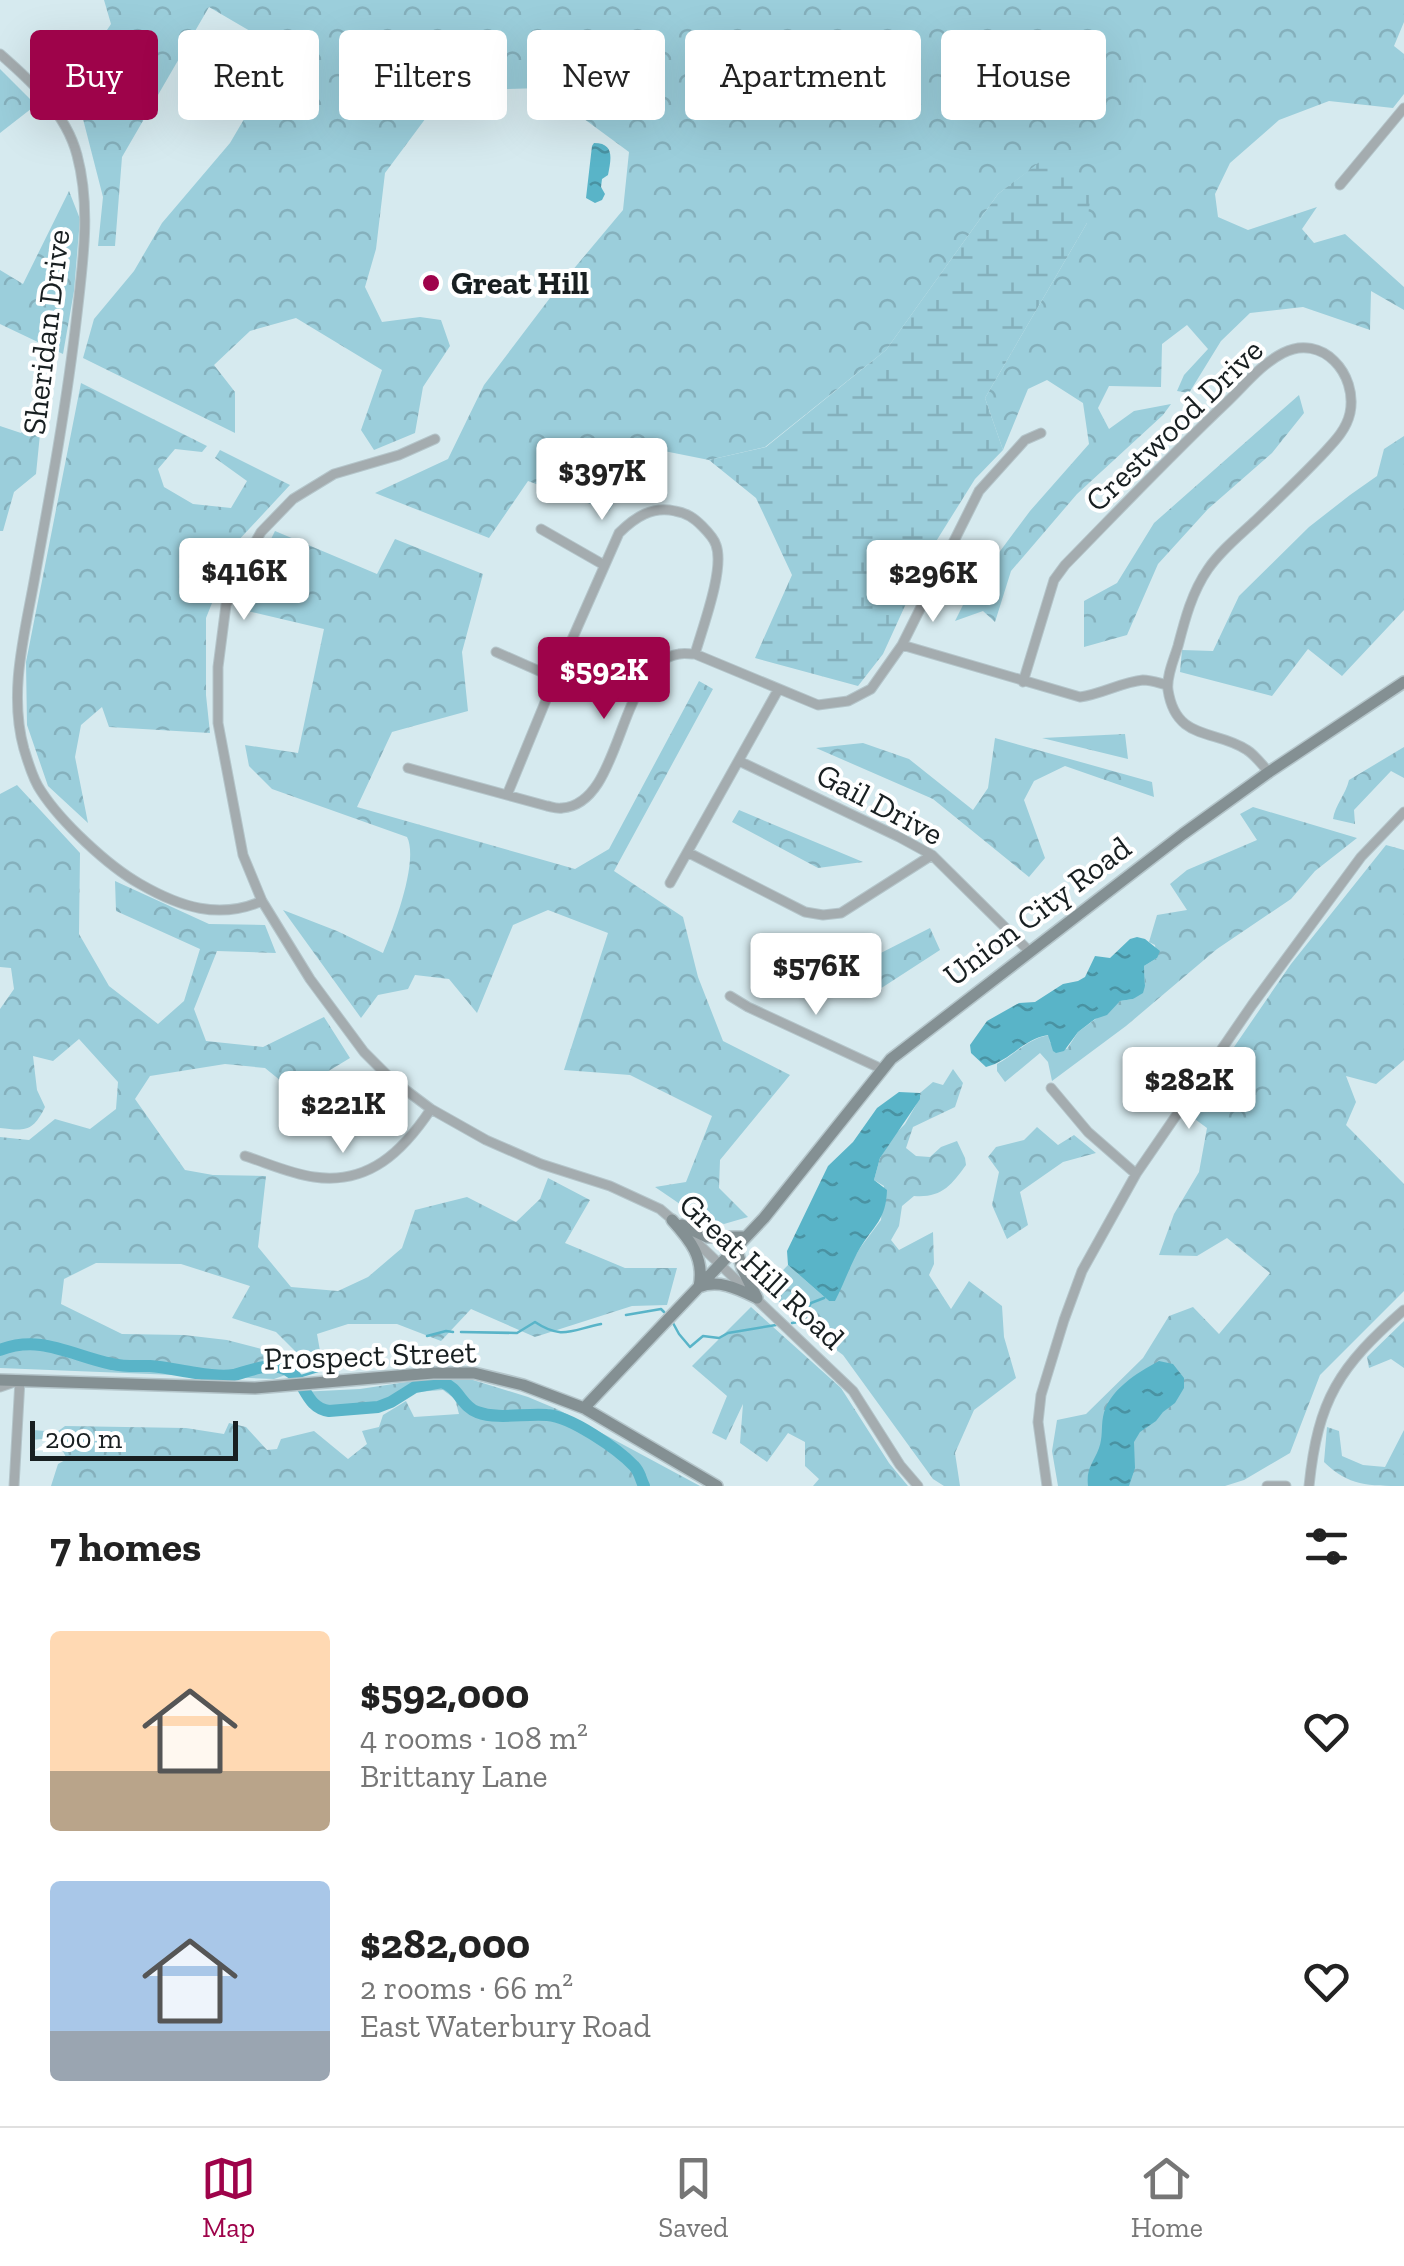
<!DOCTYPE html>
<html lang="en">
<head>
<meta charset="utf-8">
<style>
	body { margin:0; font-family:"Zilla Slab",serif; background:#f2f2f2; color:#222; height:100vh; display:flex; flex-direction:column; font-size:38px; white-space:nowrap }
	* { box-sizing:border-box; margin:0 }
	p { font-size:32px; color:#767676 }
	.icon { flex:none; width:55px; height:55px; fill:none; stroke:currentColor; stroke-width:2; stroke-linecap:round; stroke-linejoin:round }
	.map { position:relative; height:1486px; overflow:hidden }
	.panel { display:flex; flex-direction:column; background:#fff; flex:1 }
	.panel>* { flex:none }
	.banner { position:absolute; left:30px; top:30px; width:1345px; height:90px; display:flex; gap:20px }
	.scale { position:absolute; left:30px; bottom:25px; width:208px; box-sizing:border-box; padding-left:10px; border:5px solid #181f21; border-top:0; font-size:28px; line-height:35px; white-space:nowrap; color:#181f21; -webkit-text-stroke:8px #fff; paint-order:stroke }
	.price { position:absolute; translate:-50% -85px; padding:0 22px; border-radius:10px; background:#fff; color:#222; font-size:32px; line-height:65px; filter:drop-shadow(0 2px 5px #0008) }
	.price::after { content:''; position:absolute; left:50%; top:60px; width:30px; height:22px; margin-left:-15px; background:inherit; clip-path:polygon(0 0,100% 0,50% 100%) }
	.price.on { background:#9e034a; color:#fff }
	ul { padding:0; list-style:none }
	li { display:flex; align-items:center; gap:30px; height:250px; padding:0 50px }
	li span { display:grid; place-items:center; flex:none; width:280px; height:200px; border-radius:10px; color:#555 }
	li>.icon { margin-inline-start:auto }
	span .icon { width:120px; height:120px; fill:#fffc; stroke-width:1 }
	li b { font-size:42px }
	h2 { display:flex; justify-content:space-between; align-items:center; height:120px; padding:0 50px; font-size:42px }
	.tag { padding:0 35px; border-radius:10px; background:#fff; box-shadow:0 10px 40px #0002; font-size:35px; line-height:90px }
	.tag.on { background:#9e034a; color:#fff }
	.tabs { display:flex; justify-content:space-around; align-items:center; height:140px; border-top:2px solid #e0e0e0; background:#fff; font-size:28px; color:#767676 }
	.tabs a { display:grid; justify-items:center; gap:5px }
	.tabs .on { color:#9e034a }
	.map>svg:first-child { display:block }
	.forest { fill:url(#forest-crowns) }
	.wetland { fill:url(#wetland-marsh) }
	.water { fill:url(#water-ripples) }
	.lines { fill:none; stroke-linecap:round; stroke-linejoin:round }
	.stream { stroke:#59b4c8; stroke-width:2.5 }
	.river { stroke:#59b4c8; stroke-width:12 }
	.minor-casing { stroke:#b4c5ca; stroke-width:11 }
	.secondary-casing { stroke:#b4c5ca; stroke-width:14 }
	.minor { stroke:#a4acaf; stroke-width:9 }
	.secondary { stroke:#849093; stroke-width:11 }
	.poi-dot { fill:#9e034a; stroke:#fff; stroke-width:4 }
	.labels { text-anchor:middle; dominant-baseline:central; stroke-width:8; stroke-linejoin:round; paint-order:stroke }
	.poi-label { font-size:32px; font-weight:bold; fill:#181f21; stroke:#fff; text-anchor:start }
	.street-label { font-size:32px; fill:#181f21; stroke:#fff }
</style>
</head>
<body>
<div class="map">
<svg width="1404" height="1486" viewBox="0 0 1404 1486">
	<defs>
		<pattern id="forest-crowns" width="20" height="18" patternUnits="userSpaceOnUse" patternTransform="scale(2.5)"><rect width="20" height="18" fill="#9bcedb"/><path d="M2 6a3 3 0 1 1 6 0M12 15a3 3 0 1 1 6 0" fill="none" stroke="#85b0bc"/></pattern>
		<pattern id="wetland-marsh" width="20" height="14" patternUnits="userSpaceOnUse" patternTransform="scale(2.5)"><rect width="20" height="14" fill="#9bcedb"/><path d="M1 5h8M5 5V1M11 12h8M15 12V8" fill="none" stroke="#85b0bc"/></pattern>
		<pattern id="water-ripples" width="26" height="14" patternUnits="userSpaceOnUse" patternTransform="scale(2.5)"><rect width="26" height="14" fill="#59b4c8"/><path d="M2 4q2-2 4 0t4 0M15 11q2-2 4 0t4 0" fill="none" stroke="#4992a2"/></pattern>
	</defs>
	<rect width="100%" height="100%" fill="#d6eaef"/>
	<path class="forest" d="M104,0H1404V22L1394,46L1404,54V94L1393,108L1329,101L1279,120L1230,163L1215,194L1218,217L1248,230L1317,207L1302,229L1314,243L1345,234L1404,287V310L1371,291L1370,330L1303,307L1250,313L1221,341L1189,393L1177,391L1184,375L1208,349L1187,325L1162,344L1161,387L1109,386L1098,408L1109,429L1134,411L1171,404L1163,415L1077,494L1011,571L995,622L983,611L955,621L965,601L983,596L995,558L1030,511L1089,444L1083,403L1047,380L1028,389L1003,450L985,398L1087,223L1046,158L998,194L886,350L765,447L709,460L649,448L609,511L528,481L489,538L375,493L448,459L484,385L556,290L623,210L629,152L542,88L446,91L385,173L376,249L365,287L382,322L420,317L441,320L450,346L423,387L415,433L374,450L361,430L382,370L296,318L250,331L214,365L235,392V433L83,358L94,319L134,271L162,223L230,143L284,51L209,7L122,157L115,246H98L103,197L83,119L66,91L111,24Z
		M0,69L36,105L0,133Z
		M69,191L80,219L74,291L63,354L0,324V270L23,284Z
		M81,383L207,446L202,452L175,449L158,469L164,487L193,504L231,508L247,481L215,458L220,450L290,485L236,543L206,618V695L210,733L109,727L102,707L81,725L75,757L88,823L48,786L27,725L26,662Z
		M1299,395L1304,413L1272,453L1208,509L1158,564L1127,635L1084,647V601L1117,583L1154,523Z
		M42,414L36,474L14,492L3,531H0V426L21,433Z
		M1404,436V610L1342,676L1308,649L1272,696L1180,672L1182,650L1213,651L1239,596L1309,527L1350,495L1377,476L1384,449Z
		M275,531L377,574L395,539L483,574L462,652L468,711L392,732L357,807L575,869L609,849L699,681L713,689L614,871L683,917L698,977L723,1041L790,1075L720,1160L719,1188L748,1217L724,1224L696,1215L655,1187L686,1182L712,1116L630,1075L564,1070L608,933L548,910L513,925L477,1013L449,979L415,975L408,989L378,995L361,1018L283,910L337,931L383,953C394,927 419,861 407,837L272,789L249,766L245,745L298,753L324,629L239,609L252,577Z
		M1125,734L1128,759L1042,738Z
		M995,738L1152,782L1154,797L1065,766L1034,781L1024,800L1045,858L1029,877L933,799L816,748L863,743L909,759L973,810L988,788Z
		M1404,747V778L1391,771L1354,810L1355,824L1333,819C1335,805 1346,794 1349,780Z
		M17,785L80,853L79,934L109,986L158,1024L184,1001L200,949L116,911L115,881L209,924L265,925L276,953L217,951L194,1009L206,1041L263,1047L324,1017L350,1058L317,1078L302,1098L265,1068L225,1064L150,1076L135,1099L185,1170L213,1175L266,1176L258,1247L291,1287L338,1291L368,1277L402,1248L415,1210L467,1197L516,1222L540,1199L548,1178L590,1200L565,1243L625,1268H677L667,1305L632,1306L535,1337L471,1309L441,1341L397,1324H348L317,1334L322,1362L313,1369L276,1332L232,1318L250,1286L181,1264L96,1263L64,1279L61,1304L122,1334L184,1335L227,1340L277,1353L297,1371L274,1379L0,1368V1137L29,1140L55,1119L90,1129L116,1109L118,1082L79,1039L53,1061L33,1056L37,1090L45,1107C33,1132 25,1131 0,1128V1009L14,989L11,968L0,967V794Z
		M1253,807L1357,838L1315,871L1291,899L1217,949L1126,1026L1052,1081L1048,1062L1040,1053L1005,1082L997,1071V1064C1016,1054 1027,1039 1049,1035L1050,1043L1067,1049L1078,1032L1120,1001L1133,999L1145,986L1144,966L1157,958L1155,945L1149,942L1157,915L1187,910L1170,884L1187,870L1257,840L1240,814Z
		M739,810L863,862L818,868L732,822Z
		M1386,845L1404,850V1060L1376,1084L1346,1076L1356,1102L1346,1125L1404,1184V1291L1320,1375L1290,1453L1244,1480L1225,1486H1058L1052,1451L1057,1420L1086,1414L1143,1358L1169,1316L1193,1307L1219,1334L1270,1273L1227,1238L1197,1256L1159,1255L1174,1214L1199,1172L1207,1128L1188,1114L1291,964Z
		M930,928L940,950L866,998L815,982L797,968L867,960Z
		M953,1069L963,1083L955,1107L913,1127L906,1148L916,1156L930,1157L941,1147L957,1141L965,1158L966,1165C951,1186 941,1198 914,1196L902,1206L899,1226L891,1240L899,1250L933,1232L934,1264L929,1275L951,1309L969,1281L1002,1306L1004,1337L1016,1378L974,1410L955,1453L960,1486H944L933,1479L843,1355L807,1328L765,1289L788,1265L829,1301L860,1248L881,1220L884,1186L874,1180L880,1158L894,1135L905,1124L916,1105L920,1093L933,1082L943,1085Z
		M1037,1127L1058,1145L1074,1135L1096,1153L1063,1162L1020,1192L1028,1225L1007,1239L992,1205L999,1172L988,1157L996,1147L1024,1140Z
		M751,1307L841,1388L889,1463L908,1486H813L819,1479L805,1466V1442L788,1433L767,1462L740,1443L743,1404L726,1440L712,1433L727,1396L692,1366Z
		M1404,1321V1368L1391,1359L1369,1368L1367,1357Z
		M433,1378L473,1380L528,1397L559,1410L700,1486H51L58,1464L67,1459L59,1444L42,1439L31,1440L33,1430L57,1432L65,1426L186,1428L224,1434L229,1423L246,1427L267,1450L277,1449L281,1439L314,1431L348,1459L367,1444L362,1431L379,1427L383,1415L406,1401L414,1417L459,1414L455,1399L443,1390L416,1392L361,1413L318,1412L300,1392L360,1389Z
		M1327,1427L1339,1431L1342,1456L1363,1465L1385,1467L1404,1430V1486C1368,1486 1349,1486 1324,1462Z"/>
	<path class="wetland" d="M1046,157L1093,179L1087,223L985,398L1003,450L975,479L930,551L883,654L858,686L755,658L792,575L756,498L709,460L766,447L886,350L998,194Z"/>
	<path class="water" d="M594,143C615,143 611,159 608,175L602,179L601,187L605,194L602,200L595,203L586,198L592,146Z
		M1137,937L1145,939L1160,951L1157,958L1144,966L1145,986L1143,993L1133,999L1120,1001L1107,1015L1095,1019L1078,1032L1064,1051L1056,1053L1053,1051L1048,1035C1023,1039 1010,1061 986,1067L971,1053L970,1045L987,1021L1019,1003L1035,1002L1063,984L1078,981L1085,977L1095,956L1110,958L1130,939Z
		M899,1092L920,1093V1099L880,1158L874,1180L887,1190C886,1220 874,1225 860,1248C851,1263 844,1284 835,1301H829L788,1265L787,1251L828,1166L853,1142L877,1108Z
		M1159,1361L1173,1364L1184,1378V1388L1175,1403L1163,1412L1156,1421L1140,1432L1134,1442L1135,1468L1129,1486H1088C1086,1468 1093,1464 1099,1448C1103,1437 1101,1428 1103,1417C1108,1390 1137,1373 1159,1361Z"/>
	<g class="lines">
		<path class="stream" d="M626,1315L661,1309L664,1312
			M673,1323L679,1334L690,1347L703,1336L719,1338L728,1333L776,1325
			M792,1323L799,1322L811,1303L824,1298
			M461,1332L517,1333L535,1322C562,1340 571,1330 601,1324
			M427,1336L446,1331L453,1332
			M295,1378L324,1369L362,1364"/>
		<path class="river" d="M0,1350C41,1334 72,1356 112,1364C125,1367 137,1366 150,1366C165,1367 181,1371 196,1373C208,1375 223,1377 234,1375C251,1371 269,1361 287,1370C306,1380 304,1407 329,1411L378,1407L391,1402L415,1387L442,1382C459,1388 462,1407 477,1412C499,1420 524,1413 547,1415C570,1416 618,1449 634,1466C640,1472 640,1478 644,1486"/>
		<defs>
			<path id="minor" d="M0,54C31,81 66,113 77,155C91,207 83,261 77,314C67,402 51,489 35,576C25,633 8,692 24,749C28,762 33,780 41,791C61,822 108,866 140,884C180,907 219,920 262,901
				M1340,185L1404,108
				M435,439L399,455L334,474L293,499L261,532L241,567L226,605L218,667V723L243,855L262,901L310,979L364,1052L391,1079L431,1109L486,1140L541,1164L610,1186L660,1209L674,1221
				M541,529L604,565
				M902,645L1080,697C1102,694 1122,682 1143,680C1151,680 1159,683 1167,685
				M496,652L555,678
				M1023,682L1054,580L1065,565C1118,511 1171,455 1226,403C1243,387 1261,364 1283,353C1322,333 1358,374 1350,413C1346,431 1333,443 1321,456C1300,478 1278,499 1256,520C1240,535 1221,550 1208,569C1192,592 1185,619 1178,646C1174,659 1166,677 1168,690C1176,742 1216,729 1247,750C1255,755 1262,765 1269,772
				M739,761L899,837L932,855L1029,951
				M408,768L547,806C552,807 557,809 562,808C624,804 617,663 679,654C684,653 689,654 695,654L818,705L848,701L871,689L902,645L979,491L1025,440L1041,433
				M507,795L555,678L619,533C635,517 652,506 675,511C687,513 694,518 702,526C707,531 714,538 716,545C725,569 702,629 695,654
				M689,853L805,912L823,915L841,913L932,855
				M670,883L778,690
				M730,996L748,1007L882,1069
				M1051,1088L1088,1132L1136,1174
				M245,1156C267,1163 291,1174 314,1177C369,1185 403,1151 431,1109
				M689,1235L853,1391L900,1465L918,1486
				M0,1387L20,1380L14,1486
				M1047,1486L1038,1422L1041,1395L1064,1320L1082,1271L1136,1174L1252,1005L1361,857L1404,812
				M1267,1486H1286
				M1309,1486C1318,1399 1339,1367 1404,1310"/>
			<path id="secondary" d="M672,1220C690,1240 705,1258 699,1287C719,1279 738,1289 757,1298
				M682,1225L707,1237H745
				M736,1247L742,1268L757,1298
				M0,1380L255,1388L433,1373H474L523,1385L584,1408L717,1486
				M584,1408L764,1218L891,1059L1183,834L1269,772L1404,682"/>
		</defs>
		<use href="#minor" class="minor-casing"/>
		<use href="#secondary" class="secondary-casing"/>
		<use href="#minor" class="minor"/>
		<use href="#secondary" class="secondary"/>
	</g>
	<circle class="poi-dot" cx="431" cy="283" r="10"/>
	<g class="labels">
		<g class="poi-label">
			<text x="451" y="283">Great Hill</text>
		</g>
		<g class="street-label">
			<text transform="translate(46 332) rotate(-83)">Sheridan Drive</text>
			<text transform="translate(1174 425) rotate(-44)">Crestwood Drive</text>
			<text transform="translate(880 804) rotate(28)">Gail Drive</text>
			<text transform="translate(1037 911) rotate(-37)">Union City Road</text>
			<text transform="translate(762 1271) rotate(43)">Great Hill Road</text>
			<text transform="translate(370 1355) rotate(-2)">Prospect Street</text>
		</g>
	</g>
</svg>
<div class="scale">200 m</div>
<b class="price" style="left:602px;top:523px">$397K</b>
<b class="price" style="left:244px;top:623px">$416K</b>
<b class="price" style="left:933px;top:625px">$296K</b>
<b class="price on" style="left:604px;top:722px">$592K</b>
<b class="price" style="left:816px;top:1018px">$576K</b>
<b class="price" style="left:1189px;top:1132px">$282K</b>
<b class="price" style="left:343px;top:1156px">$221K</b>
<div class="banner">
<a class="tag on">Buy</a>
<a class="tag">Rent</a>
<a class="tag">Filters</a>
<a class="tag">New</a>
<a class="tag">Apartment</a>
<a class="tag">House</a>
</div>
</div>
<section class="panel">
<h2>7 homes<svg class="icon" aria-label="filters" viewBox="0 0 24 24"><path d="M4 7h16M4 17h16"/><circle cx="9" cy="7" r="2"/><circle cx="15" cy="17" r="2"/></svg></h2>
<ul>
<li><span style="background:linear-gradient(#ffd9b3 70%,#b9a48a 0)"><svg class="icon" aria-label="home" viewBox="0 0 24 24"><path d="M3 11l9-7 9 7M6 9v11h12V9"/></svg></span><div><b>$592,000</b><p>4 rooms · 108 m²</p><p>Brittany Lane</p></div><svg class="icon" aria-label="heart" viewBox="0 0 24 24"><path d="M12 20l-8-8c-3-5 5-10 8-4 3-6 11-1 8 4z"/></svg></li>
<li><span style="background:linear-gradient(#a9c7e8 75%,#9aa5b1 0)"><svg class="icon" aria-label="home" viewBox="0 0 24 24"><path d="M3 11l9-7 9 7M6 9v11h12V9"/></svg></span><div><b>$282,000</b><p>2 rooms · 66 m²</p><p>East Waterbury Road</p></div><svg class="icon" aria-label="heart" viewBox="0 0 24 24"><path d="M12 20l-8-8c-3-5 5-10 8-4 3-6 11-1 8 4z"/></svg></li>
</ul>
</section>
<nav class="tabs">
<a class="on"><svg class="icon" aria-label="map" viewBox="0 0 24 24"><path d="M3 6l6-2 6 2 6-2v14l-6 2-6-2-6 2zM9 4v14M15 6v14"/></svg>Map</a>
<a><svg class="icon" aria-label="saved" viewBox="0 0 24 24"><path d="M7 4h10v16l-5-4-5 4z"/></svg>Saved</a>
<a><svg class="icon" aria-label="home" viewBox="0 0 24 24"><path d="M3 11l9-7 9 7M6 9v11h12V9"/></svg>Home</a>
</nav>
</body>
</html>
